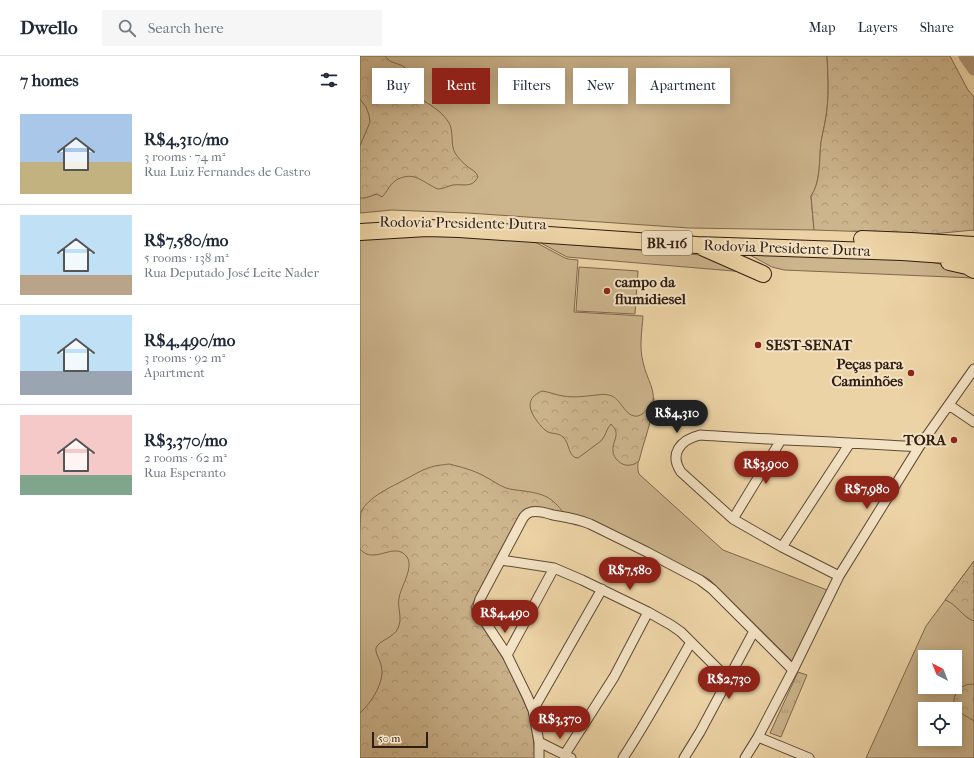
<!DOCTYPE html>
<html lang="en">
<head>
<meta charset="utf-8">
<style>
	body { margin:0; font-family:"IM FELL French Canon",serif; background:#f6f6f7; color:#1f2937; height:100vh; display:flex; flex-direction:column; font-size:15px; white-space:nowrap }
	* { box-sizing:border-box; margin:0 }
	p { font-size:13px; color:#747a83 }
	.icon { flex:none; width:22px; height:22px; fill:none; stroke:currentColor; stroke-width:2; stroke-linecap:round; stroke-linejoin:round }
	.map { position:relative; flex:1; overflow:hidden }
	.drawer { display:flex; flex-direction:column; background:#fff; width:360px }
	.drawer>* { flex:none }
	.top-card { position:absolute; left:12px; top:12px; width:380px; height:36px; display:flex; gap:8px }
	.needle { width:26px; rotate:318deg }
	.buttons { position:absolute; left:558px; top:594px; display:grid; gap:8px }
	.buttons a { display:grid; place-items:center; width:44px; height:44px; border-radius:0px; background:#fff; box-shadow:0 2px 10px #0003; font-size:20px }
	.scale { position:absolute; left:12px; bottom:10px; width:56px; box-sizing:border-box; padding-left:4px; border:2px solid #2f1d11; border-top:0; font-size:11px; line-height:14px; white-space:nowrap; color:#2f1d11; -webkit-text-stroke:3px #f3e2c4; paint-order:stroke }
	.price { position:absolute; translate:-50% -34px; padding:0 9px; border-radius:14px; background:#8f2418; color:#fff; font-size:13px; line-height:26px; filter:drop-shadow(0 1px 2px #0008) }
	.price::after { content:''; position:absolute; left:50%; top:24px; width:12px; height:9px; margin-left:-6px; background:inherit; clip-path:polygon(0 0,100% 0,50% 100%) }
	.price.active { background:#222; color:#fff }
	ul { padding:0; list-style:none }
	li { display:flex; align-items:center; gap:12px; height:100px; padding:0 20px }
	li+li { border-top:1px solid #e0e1e3 }
	li span { display:grid; place-items:center; flex:none; width:112px; height:80px; border-radius:0px; color:#555 }
	li>.icon { margin-inline-start:auto }
	span .icon { width:48px; height:48px; fill:#fffc; stroke-width:1 }
	li b { font-size:17px }
	h2 { display:flex; justify-content:space-between; align-items:center; height:48px; padding:0 20px; font-size:17px }
	.tag { padding:0 14px; border-radius:0px; background:#fff; box-shadow:0 2px 10px #0003; font-size:14px; line-height:36px }
	.tag.active { background:#8f2418; color:#fff }
	header { display:flex; align-items:center; gap:24px; box-sizing:border-box; height:56px; padding:0 20px; background:#fff; border-bottom:1px solid #e0e1e3 }
	header strong { font-size:19px }
	nav { display:flex; gap:22px; margin-inline-start:auto; font-size:14px }
	.search { width:280px; height:36px; background:#f6f6f7; display:flex; align-items:center; gap:10px; box-sizing:border-box; padding:0 14px; border-radius:0px; color:#747a83; font-size:15px }
	main { display:flex; flex:1; min-height:0 }
	.map>svg:first-child { display:block }
	.green { fill:#ccb48c; stroke:#7e684e; fill-rule:evenodd }
	.forest { fill:url(#forest-crowns); stroke:#7e684e }
	.park { fill:url(#park-tufts); stroke:#7e684e }
	.lines { fill:none; stroke-linecap:round; stroke-linejoin:round }
	.river { stroke:#ac9573; stroke-width:13 }
	.minor-casing { stroke:#5e4a36; stroke-width:11 }
	.motorway-casing { stroke:#2f1d11; stroke-width:18 }
	.minor { stroke:#f3e2c4; stroke-width:9 }
	.motorway { stroke:#ecd3a5; stroke-width:16 }
	.poi-dot { fill:#8f2418; stroke:#f3e2c4; stroke-width:1.5 }
	.labels { text-anchor:middle; dominant-baseline:central; stroke-width:4; stroke-linejoin:round; paint-order:stroke }
	.shield { fill:#f3e2c4; stroke:#6a5847; stroke-width:1 }
	.shield-label { font-size:14px; font-weight:bold; fill:#2f1d11 }
	.street-label { font-size:15px; fill:#2f1d11; stroke:#f3e2c4 }
	.poi-label { font-size:15px; font-weight:bold; fill:#2f1d11; stroke:#f3e2c4; text-anchor:start }
</style>
</head>
<body>
<header>
<strong>Dwello</strong>
<div class="search"><svg class="icon" aria-label="search" viewBox="0 0 24 24"><circle cx="10" cy="10" r="6"/><path d="M15 15l6 6"/></svg>Search here</div>
<nav><a>Map</a><a>Layers</a><a>Share</a></nav>
</header>
<main>
<section class="drawer">
<h2>7 homes<svg class="icon" aria-label="filters" viewBox="0 0 24 24"><path d="M4 7h16M4 17h16"/><circle cx="9" cy="7" r="2"/><circle cx="15" cy="17" r="2"/></svg></h2>
<ul>
<li><span style="background:linear-gradient(#a9c7e8 60%,#c2b280 0)"><svg class="icon" aria-label="home" viewBox="0 0 24 24"><path d="M3 11l9-7 9 7M6 9v11h12V9"/></svg></span><div><b>R$4,310/mo</b><p>3 rooms · 74 m²</p><p>Rua Luiz Fernandes de Castro</p></div></li>
<li><span style="background:linear-gradient(#bfe0f5 75%,#b9a48a 0)"><svg class="icon" aria-label="home" viewBox="0 0 24 24"><path d="M3 11l9-7 9 7M6 9v11h12V9"/></svg></span><div><b>R$7,580/mo</b><p>5 rooms · 138 m²</p><p>Rua Deputado José Leite Nader</p></div></li>
<li><span style="background:linear-gradient(#bfe0f5 70%,#9aa5b1 0)"><svg class="icon" aria-label="home" viewBox="0 0 24 24"><path d="M3 11l9-7 9 7M6 9v11h12V9"/></svg></span><div><b>R$4,490/mo</b><p>3 rooms · 92 m²</p><p>Apartment</p></div></li>
<li><span style="background:linear-gradient(#f6c9c9 75%,#7fa58c 0)"><svg class="icon" aria-label="home" viewBox="0 0 24 24"><path d="M3 11l9-7 9 7M6 9v11h12V9"/></svg></span><div><b>R$3,370/mo</b><p>2 rooms · 62 m²</p><p>Rua Esperanto</p></div></li>
</ul>
</section>
<div class="map">
<svg width="614" height="702" viewBox="0 0 614 702">
	<defs>
		<pattern id="forest-crowns" width="20" height="18" patternUnits="userSpaceOnUse"><rect width="20" height="18" fill="#ccb48c"/><path d="M2 6a3 3 0 1 1 6 0M12 15a3 3 0 1 1 6 0" fill="none" stroke="#b09a78"/></pattern>
		<pattern id="park-tufts" width="24" height="20" patternUnits="userSpaceOnUse"><rect width="24" height="20" fill="#ccb48c"/><path d="M3 7l-1-3M5 7V3M7 7l1-3M15 17l-1-3M17 17v-4M19 17l1-3" fill="none" stroke="#b09a78"/></pattern>
	</defs>
	<rect width="100%" height="100%" fill="#ecd3a5"/>
	<filter id="stains"><feTurbulence type="fractalNoise" baseFrequency=".005" numOctaves="4"/><feColorMatrix values="0 0 0 0 .2 0 0 0 0 .09 0 0 0 0 .02 0 0 0 .5 -.17"/></filter>
	<radialGradient id="worn" r=".72"><stop offset=".6" stop-color="#630" stop-opacity="0"/><stop offset="1" stop-color="#630" stop-opacity=".3"/></radialGradient>
	<path class="green" d="M0,0H467C468,18 469,35 467,53C466,64 463,75 461,86C459,103 461,126 451,140L454,174L329,172L108,157L32,154L0,157Z
		M24,179L135,181L175,186L205,202L208,203L218,204L214,256L283,260C282,275 279,291 283,306C287,325 296,331 293,353C291,369 273,404 279,418L301,438L363,494L467,534L432,605L350,524L343,520L231,464L217,459L172,451C166,453 161,458 157,464L121,531L112,547L111,552L146,607L164,646L169,657L174,690L0,702V181Z
		M179,186L353,200L385,216L207,201Z
		M388,198L550,203L576,207L601,213L613,219L614,222L424,214L412,211Z
		M219,211L278,215L275,258L216,255Z
		M614,505V702H506L566,570ZM565,601H595V631H565ZM565,653H595V683H565Z"/>
	<path class="forest" d="M0,0H25C27,2 29,5 32,6C37,8 45,9 47,15C50,23 43,31 50,38C54,42 59,43 64,45C73,50 84,58 89,67C94,75 90,88 95,97C98,102 103,107 108,111C112,114 116,115 118,121C116,124 114,127 111,128C105,130 99,128 93,129C88,130 83,133 78,133C75,132 72,130 70,129C58,122 52,117 38,123C30,127 28,135 22,141L17,138L5,142H0V90L10,66L9,59L6,51L0,43Z
		M467,0H590L608,34L614,41V174L572,178L454,174L451,140C461,126 459,103 461,86C463,75 466,64 467,53C469,35 468,18 467,0Z
		M182,335C190,336 196,339 203,340C215,342 226,340 237,339C242,338 247,338 252,340C262,345 266,362 278,360C286,358 290,348 294,342C293,363 284,384 279,405C276,407 274,409 270,409C262,411 253,402 253,395C252,388 257,382 256,376C256,373 253,371 251,368C246,373 246,380 241,385L218,402C208,402 210,387 203,381C199,377 193,378 188,376C184,374 180,369 177,365C168,353 166,342 182,335Z
		M89,408C101,411 113,414 124,420C132,424 138,429 146,432C152,434 158,434 164,435C185,438 191,441 204,457L172,451L169,452L160,459L121,531L111,551L112,555L146,607L164,646L169,657L172,669L174,690L175,702H0V657C11,647 26,625 21,609C20,604 15,597 16,592C19,584 34,582 38,572C43,562 37,552 39,542C41,530 54,512 47,501C35,484 14,510 0,493C0,485 0,461 1,456C8,441 31,431 46,423C54,419 61,414 71,411C77,409 83,409 89,408Z
		M614,505V565C602,561 597,548 585,544Z
		M614,628V665C603,658 587,652 597,636C602,630 606,628 614,628Z"/>
	<path class="park" d="M438,616L447,619L421,681L410,677Z"/>
	<g class="lines">
		<path class="river" d="M605,0L614,13"/>
		<defs>
			<path id="minor" d="M589,349L614,366
				M373,463L421,384
				M422,491L490,387
				M141,504L194,512L222,524L288,556L311,569L321,576L368,623
				M479,520L422,491L373,463L321,416C309,398 320,384 340,379C413,384 486,386 559,391
				M147,599L194,512
				M173,654L242,533
				M398,681L449,702
				M179,686L211,702
				M205,698L254,621L288,556
				M179,702V686L173,654L167,640L147,599L120,558L118,550L120,543L162,464C164,460 167,457 171,456C178,454 187,457 193,459C206,461 218,463 230,468L287,496L340,524L352,533L433,614
				M263,702C288,664 309,625 331,586
				M324,702L340,676L394,575
				M385,702L398,681L433,614L479,520L559,391L614,313"/>
			<path id="motorway" d="M0,176L67,172L99,173L337,189L542,196L614,201
				M502,183L551,185L614,189
				M344,192L403,218
				M589,206L607,210L614,214"/>
		</defs>
		<use href="#minor" class="minor-casing"/>
		<use href="#motorway" class="motorway-casing"/>
		<use href="#minor" class="minor"/>
		<use href="#motorway" class="motorway"/>
	</g>
	<g class="poi-dot">
		<circle cx="247" cy="235" r="4"/>
		<circle cx="398" cy="289" r="4"/>
		<circle cx="551" cy="317" r="4"/>
		<circle cx="594" cy="384" r="4"/>
	</g>
	<g class="labels">
		<rect class="shield" x="282" y="175" width="50" height="24" rx="3"/>
		<g class="shield-label">
			<text x="307" y="187">BR-116</text>
		</g>
		<g class="street-label">
			<text transform="translate(103 167) rotate(1)">Rodovia Presidente Dutra</text>
			<text transform="translate(427 192) rotate(2)">Rodovia Presidente Dutra</text>
		</g>
		<g class="poi-label">
			<text x="255" y="226">campo da<tspan x="255" dy="17">flumidiesel</tspan></text>
			<text x="406" y="289">SEST-SENAT</text>
			<text x="543" y="308" text-anchor="end">Peças para<tspan x="543" dy="17">Caminhões</tspan></text>
			<text x="586" y="384" text-anchor="end">TORA</text>
		</g>
	</g>
	<rect width="100%" height="100%" filter="url(#stains)"/>
	<rect width="100%" height="100%" fill="url(#worn)"/>
</svg>
<div class="buttons">
<a><svg class="needle" viewBox="-14 -14 28 28"><path d="M0-13l5 13h-10z" fill="#e53935"/><path d="M0 13l5-13h-10z" fill="#747a83"/></svg></a>
<a><svg class="icon" aria-label="locate" viewBox="0 0 24 24"><circle cx="12" cy="12" r="6"/><path d="M12 2v4M12 18v4M2 12h4M18 12h4"/></svg></a>
</div>
<div class="scale">50 m</div>
<b class="price active" style="left:317px;top:378px">R$4,310</b>
<b class="price" style="left:406px;top:429px">R$3,900</b>
<b class="price" style="left:507px;top:454px">R$7,980</b>
<b class="price" style="left:270px;top:535px">R$7,580</b>
<b class="price" style="left:145px;top:578px">R$4,490</b>
<b class="price" style="left:369px;top:644px">R$2,730</b>
<b class="price" style="left:200px;top:684px">R$3,370</b>
<div class="top-card">
<a class="tag">Buy</a>
<a class="tag active">Rent</a>
<a class="tag">Filters</a>
<a class="tag">New</a>
<a class="tag">Apartment</a>
</div>
</div>
</main>
</body>
</html>
